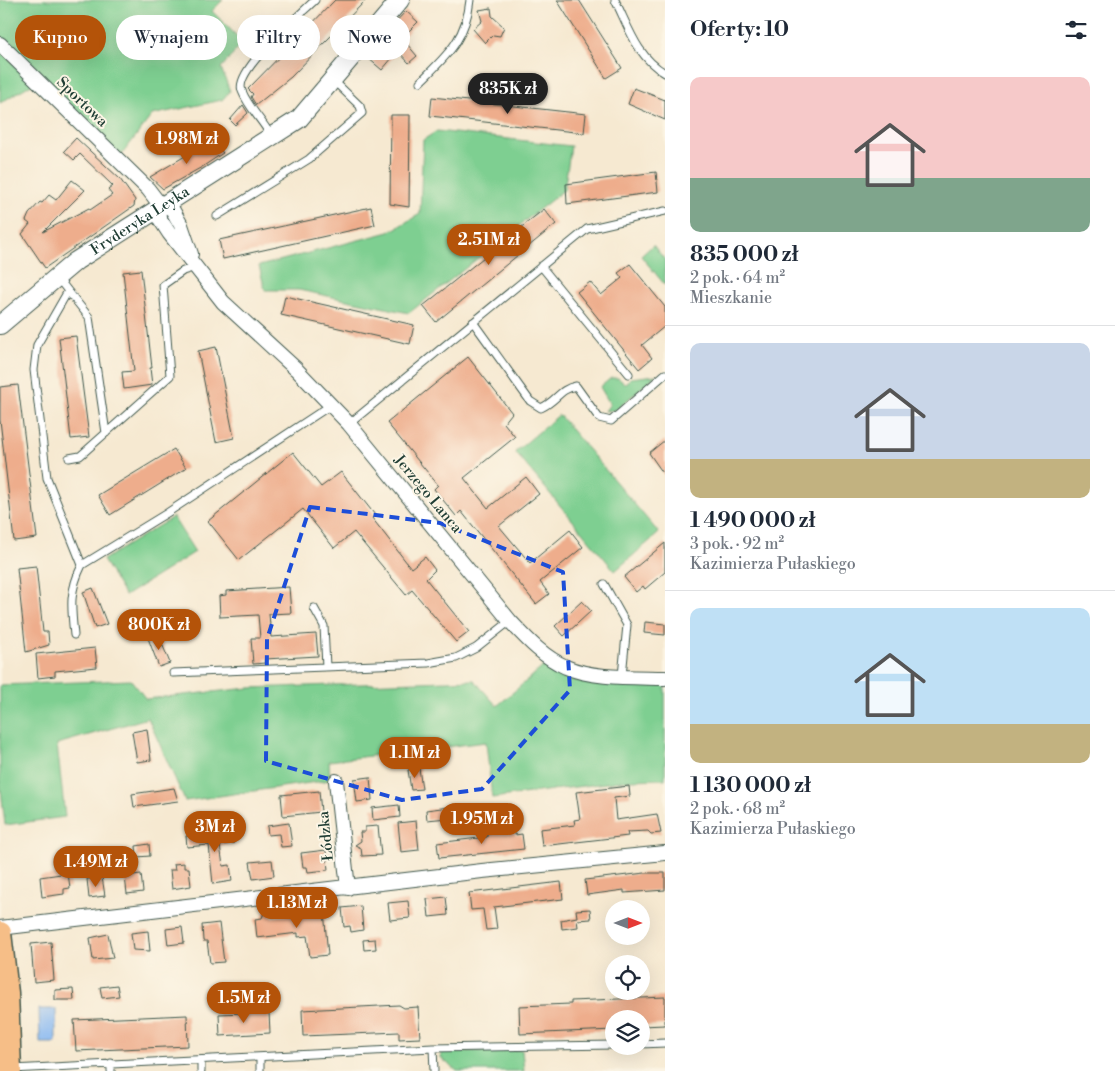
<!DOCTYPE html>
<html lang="pl">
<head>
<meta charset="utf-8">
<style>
	body { margin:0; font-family:"Libre Bodoni",serif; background:#f2f2f3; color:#1f2937; height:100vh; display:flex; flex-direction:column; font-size:19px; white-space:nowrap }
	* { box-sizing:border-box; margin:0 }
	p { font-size:16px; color:#747a83 }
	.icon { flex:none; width:28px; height:28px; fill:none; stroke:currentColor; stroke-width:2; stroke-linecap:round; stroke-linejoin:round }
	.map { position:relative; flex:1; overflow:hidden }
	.panel { display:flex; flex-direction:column; background:#fff; width:450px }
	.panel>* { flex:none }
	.top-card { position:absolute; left:15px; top:15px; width:475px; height:45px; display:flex; gap:10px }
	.needle { width:32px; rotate:90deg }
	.tools { position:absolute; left:605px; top:900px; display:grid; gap:10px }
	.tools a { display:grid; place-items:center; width:45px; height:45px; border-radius:50%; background:#fff; box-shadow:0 5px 20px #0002; font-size:25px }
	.price { position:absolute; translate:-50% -42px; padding:0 11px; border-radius:18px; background:#b45309; color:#fff; font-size:16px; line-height:32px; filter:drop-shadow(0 1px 2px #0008) }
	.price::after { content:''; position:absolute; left:50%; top:30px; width:15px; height:11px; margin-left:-8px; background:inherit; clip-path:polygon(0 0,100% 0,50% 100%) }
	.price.selected { background:#222; color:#fff }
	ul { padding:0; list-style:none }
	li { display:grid; align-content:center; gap:10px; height:265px; padding:0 25px }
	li+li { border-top:1px solid #e0e1e3 }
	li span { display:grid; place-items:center; height:155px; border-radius:10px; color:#555 }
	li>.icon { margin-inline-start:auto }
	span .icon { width:90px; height:90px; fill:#fffc; stroke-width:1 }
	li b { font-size:21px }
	h2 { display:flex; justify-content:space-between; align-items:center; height:60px; padding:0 25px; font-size:21px }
	.chip { padding:0 18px; border-radius:22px; background:#fff; box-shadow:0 5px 20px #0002; font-size:18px; line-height:45px }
	.chip.selected { background:#b45309; color:#fff }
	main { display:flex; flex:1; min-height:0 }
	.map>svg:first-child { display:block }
	.green { fill:#7ecf91; stroke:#4e8662 }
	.water { fill:#86b7f2; stroke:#527a93 }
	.building { fill:#eead8c }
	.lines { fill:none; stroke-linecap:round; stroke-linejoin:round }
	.service-casing { stroke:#3f574c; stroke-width:9 }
	.minor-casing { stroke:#3f574c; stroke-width:16 }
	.tertiary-casing { stroke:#3f574c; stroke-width:20 }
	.primary-casing { stroke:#3f574c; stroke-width:25 }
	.service { stroke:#fff; stroke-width:7 }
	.minor { stroke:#fff; stroke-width:14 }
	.tertiary { stroke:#fff; stroke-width:18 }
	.primary { stroke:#f6be87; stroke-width:22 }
	.marked { fill:none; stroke:#1d4ed8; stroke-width:4; stroke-dasharray:10 6; stroke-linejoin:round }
	.labels { text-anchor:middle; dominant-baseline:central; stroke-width:4; stroke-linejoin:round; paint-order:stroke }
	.street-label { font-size:15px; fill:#1f3d34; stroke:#fcf5e5 }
</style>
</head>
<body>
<main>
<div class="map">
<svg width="665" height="1071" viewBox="0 0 665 1071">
	<rect width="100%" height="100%" fill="#fcf5e5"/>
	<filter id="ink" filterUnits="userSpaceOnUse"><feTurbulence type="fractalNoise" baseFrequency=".02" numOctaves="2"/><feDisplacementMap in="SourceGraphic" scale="10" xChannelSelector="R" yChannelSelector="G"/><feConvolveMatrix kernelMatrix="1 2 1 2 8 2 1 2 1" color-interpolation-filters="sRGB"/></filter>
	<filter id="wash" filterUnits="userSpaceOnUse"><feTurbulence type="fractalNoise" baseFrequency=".0096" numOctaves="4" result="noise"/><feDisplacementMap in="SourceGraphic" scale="20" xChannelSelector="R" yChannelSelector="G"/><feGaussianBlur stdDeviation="1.12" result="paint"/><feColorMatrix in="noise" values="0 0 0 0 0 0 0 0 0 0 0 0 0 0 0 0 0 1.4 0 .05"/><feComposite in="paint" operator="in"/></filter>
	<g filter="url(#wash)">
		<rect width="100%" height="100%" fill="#f6e9d1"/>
		<path class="green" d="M0,0H223L212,11L243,42L221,68L230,91L222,100L152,115L120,157L0,40Z
			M0,51L35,82L0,103Z
			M437,131L571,146L564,190L409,313L299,290H265L259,266L389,232L420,214L423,140Z
			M653,245L665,260V285L641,256Z
			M656,375L616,410L605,411L610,404L600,387L611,378H618L624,383L628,382L630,378Z
			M559,415L659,533L615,571L515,452Z
			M173,517L195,552L125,596L103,560Z
			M545,665L573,680L665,684V779L629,780L492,798L486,742L329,761L330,780L185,801L148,718L57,744L65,817L5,825L0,781V685L131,680L146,699L249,688L474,680L497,706Z
			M522,1050L524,1071H457L441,1058V1052Z"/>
		<path class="water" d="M39,1009H56V1043H40Z"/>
		<g id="blocks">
			<path class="building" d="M335,0H366L291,77L256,105L251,97L253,94L248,89Z
				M557,0H579L622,68L606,78Z
				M491,8L492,16L504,27L500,36L493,35L485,43L473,29L482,21L479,10Z
				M406,11L418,22L402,38L417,56L409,63L398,51L382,70L368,58L391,30L390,28Z
				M634,88L665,100V120L628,104Z
				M432,97L586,114L584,133L430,116Z
				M243,105L248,113L235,125L230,120Z
				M391,115H410L409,207L390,204Z
				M76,138L120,179L135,200L134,206L45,268L22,234L30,224L26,221L29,214L40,202L42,203L49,195L56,200L72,180L85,190L43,232L89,208L90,210L112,195L108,190L113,186L80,154L74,160L64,151Z
				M212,140L223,153L202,167L163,189L150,177Z
				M656,172L658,192L567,204L566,184Z
				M371,207L375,225L223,259L219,240Z
				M544,209L556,224L436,322L423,306Z
				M630,264L665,307V326L642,345L652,358L639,369L577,292L590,282L601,295L622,278L618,273Z
				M141,270L152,368H150L152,385L124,389L122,372L134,371L123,272Z
				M285,296L414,325L410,344L281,315Z
				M76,336L89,437L71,439L59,338Z
				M216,347L234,438L216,442L198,351Z
				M468,357L512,413L504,423L515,437L464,478L488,508L526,477L539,494L499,526L530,563L570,530L583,547L540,582L549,594L536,604L461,511L456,516L434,489L438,485L387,423Z
				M18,385L37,538L14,541L0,420V387Z
				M665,440V476L649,453Z
				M174,449L186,468L110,515L98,495Z
				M293,452L321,487L341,472L375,515L372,518L411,568L425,557L435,570L426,579L469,632L456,642L412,590L406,595L354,532L334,548L303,509L239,560L208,521Z
				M665,543V572L645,589L643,586L636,592L624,577Z
				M36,566L43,632H48L49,645L26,652L17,568Z
				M289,587L291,613L269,614L271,637L316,634L318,656L265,659V663L253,664L251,638H260L258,615L220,617L219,596L226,595V591Z
				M93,588L107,624L95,628L83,592Z
				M582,601L591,611L564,636L555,626Z
				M645,622L665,624V635L644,633Z
				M158,634L170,663L159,667L148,638Z
				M95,648L97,667L55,671V676L38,678L36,654Z
				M147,729L151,760L137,762L132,732Z
				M419,768L422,789L411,790L408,770Z
				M370,777L372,800L357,802L354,779Z
				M629,786L630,796L614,798L616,820L657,814L661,833L651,834L648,831L627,832L628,836L542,846L540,829L575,825L574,820L580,819L576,792Z
				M174,788L178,801L134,807L132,794Z
				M319,791L321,812L283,816L281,795Z
				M399,805L400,817L373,820L372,808Z
				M457,806L458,817L427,820L426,810Z
				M416,821L419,850L401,852L398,823Z
				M289,823L292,846L281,847L279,834L268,835L267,826Z
				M378,826L381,855L362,856L361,848L355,845L361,841L360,832H365V827Z
				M515,830V835L522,834L524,849L439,858L437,843L487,837V833Z
				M233,832L234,843L220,845L223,866L230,865L232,881L213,884L209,845L187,847L186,836Z
				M149,844L150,856L137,857L136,846Z
				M326,850L328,870L308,872L307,867H303L301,853Z
				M272,860L274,876L253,879L250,862Z
				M184,863V868H189L191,886L172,889L170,870H175L174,864Z
				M68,873L70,888L64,889V894L42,897L40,877Z
				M645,873H665V890L624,893V890L587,895L585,880Z
				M141,874L143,892L127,894L125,876Z
				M102,877L105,896L89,898L87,879Z
				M561,882L563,899L494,907L497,929L486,930L483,909L471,910L469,893Z
				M446,897L448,915L429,917L427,899Z
				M408,901L410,918L390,920L388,903Z
				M361,906L363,930L351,932L350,926L344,927L342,908Z
				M269,909L272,917L324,911L328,955L310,957L307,936L298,937V933L257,938L255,919L262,918L265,910Z
				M590,909L591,919L577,920L578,927L562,929L561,920L577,917L576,910Z
				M219,923L224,962L210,963L207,941H203L202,925Z
				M182,927L184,943L168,945L166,929Z
				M148,931L150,951L133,950L131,933Z
				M108,934L113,958L93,960L90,938Z
				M375,939L376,949L364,950L363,940Z
				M51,942L54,980L34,982L31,944Z
				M117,985L119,996L102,998L100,987Z
				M73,989L74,1000H55V990Z
				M665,997V1025L641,1026V1019H614V1030L520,1034L519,1006L571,1004V1001Z
				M399,1005L404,1008L418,1007L420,1038L399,1039V1032L303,1036L302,1010Z
				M269,1012L270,1033L220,1036L219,1014Z
				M187,1015L188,1046L76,1051L74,1020Z"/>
		</g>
	</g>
	<g filter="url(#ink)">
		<use href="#blocks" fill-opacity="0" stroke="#3f574c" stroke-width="1"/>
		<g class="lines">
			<defs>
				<path id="service" d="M615,0C629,28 637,57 665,73
					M420,82C446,56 466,40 470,0
					M271,136C263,121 248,107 242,91C233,71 300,15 315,0
					M217,216L309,159L362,113L360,106L333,80
					M541,266L629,374
					M57,277L68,291L37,345L34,370L47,478L82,565C69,591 71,607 74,635
					M68,291L89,317L106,433
					M473,322L530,401L541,408C557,401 559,389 576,386L599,418L611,421L665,374
					M349,424L587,229L665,211
					M69,458L80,456L170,376L163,285L183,271L196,267
					M82,565L167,513L331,405
					M604,584L627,625L622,676
					M314,608L324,626L326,667
					M173,673L428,663L456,658L476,648L510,621
					M641,1044L665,1043
					M433,1048L434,1071
					M260,1057V1071
					M201,1060V1071
					M111,1063V1071
					M12,1069L433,1048L614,1045"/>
				<path id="minor" d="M0,44L148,189L161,206
					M168,202L181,225L191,254
					M154,210L169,233L223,302L296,369L349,424L510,621C527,639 543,657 566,667C592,679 636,677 665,678
					M336,781L348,888
					M0,928L482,871L665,853"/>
				<g id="tertiary">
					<path id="s1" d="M0,325L76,261L299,119L400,0"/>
				</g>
				<path id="primary" d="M0,933L7,993L10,1071"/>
			</defs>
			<use href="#service" class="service-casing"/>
			<use href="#minor" class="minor-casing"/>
			<use href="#tertiary" class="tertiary-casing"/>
			<use href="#primary" class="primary-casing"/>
			<use href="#service" class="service"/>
			<use href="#minor" class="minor"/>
			<use href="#tertiary" class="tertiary"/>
			<use href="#primary" class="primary"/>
		</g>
	</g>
	<path class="marked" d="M310,507L440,523L563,572L570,690L482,789L402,800L266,761L267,639Z"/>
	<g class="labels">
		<g class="street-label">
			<text transform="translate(82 102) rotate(44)">Sportowa</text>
			<text stroke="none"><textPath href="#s1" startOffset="175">Fryderyka Leyka</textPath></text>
			<text transform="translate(428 494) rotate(50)">Jerzego Lanca</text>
			<text transform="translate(326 836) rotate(-96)">Łódzka</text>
		</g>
	</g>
</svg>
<div class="tools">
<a><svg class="needle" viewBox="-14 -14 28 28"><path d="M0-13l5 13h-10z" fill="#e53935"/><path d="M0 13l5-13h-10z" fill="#747a83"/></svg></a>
<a><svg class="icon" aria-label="locate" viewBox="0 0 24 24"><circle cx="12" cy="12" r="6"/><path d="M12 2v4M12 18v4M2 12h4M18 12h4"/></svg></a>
<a><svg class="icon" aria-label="layers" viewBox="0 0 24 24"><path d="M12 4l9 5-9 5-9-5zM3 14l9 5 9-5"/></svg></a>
</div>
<b class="price selected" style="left:508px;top:115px">835K zł</b>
<b class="price" style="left:187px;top:165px">1.98M zł</b>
<b class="price" style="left:489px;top:266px">2.51M zł</b>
<b class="price" style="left:159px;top:651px">800K zł</b>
<b class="price" style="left:415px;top:779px">1.1M zł</b>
<b class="price" style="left:482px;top:845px">1.95M zł</b>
<b class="price" style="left:215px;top:853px">3M zł</b>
<b class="price" style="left:96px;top:888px">1.49M zł</b>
<b class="price" style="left:297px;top:929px">1.13M zł</b>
<b class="price" style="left:244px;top:1024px">1.5M zł</b>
<div class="top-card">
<a class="chip selected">Kupno</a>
<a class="chip">Wynajem</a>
<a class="chip">Filtry</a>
<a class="chip">Nowe</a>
</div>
</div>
<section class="panel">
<h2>Oferty: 10<svg class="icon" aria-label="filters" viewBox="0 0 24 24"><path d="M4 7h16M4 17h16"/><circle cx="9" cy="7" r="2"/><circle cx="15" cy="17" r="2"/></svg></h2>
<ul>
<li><span style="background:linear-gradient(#f6c9c9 65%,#7fa58c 0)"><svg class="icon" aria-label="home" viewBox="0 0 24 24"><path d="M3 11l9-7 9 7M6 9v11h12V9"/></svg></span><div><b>835 000 zł</b><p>2 pok. · 64 m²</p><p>Mieszkanie</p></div></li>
<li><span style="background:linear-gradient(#c9d6e8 75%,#c2b280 0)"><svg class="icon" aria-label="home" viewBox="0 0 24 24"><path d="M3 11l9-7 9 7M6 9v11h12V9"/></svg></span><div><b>1 490 000 zł</b><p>3 pok. · 92 m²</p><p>Kazimierza Pułaskiego</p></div></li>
<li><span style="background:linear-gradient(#bfe0f5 75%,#c2b280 0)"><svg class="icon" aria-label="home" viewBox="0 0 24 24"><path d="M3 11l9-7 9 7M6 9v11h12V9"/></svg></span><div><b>1 130 000 zł</b><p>2 pok. · 68 m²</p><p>Kazimierza Pułaskiego</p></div></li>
</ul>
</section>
</main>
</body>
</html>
